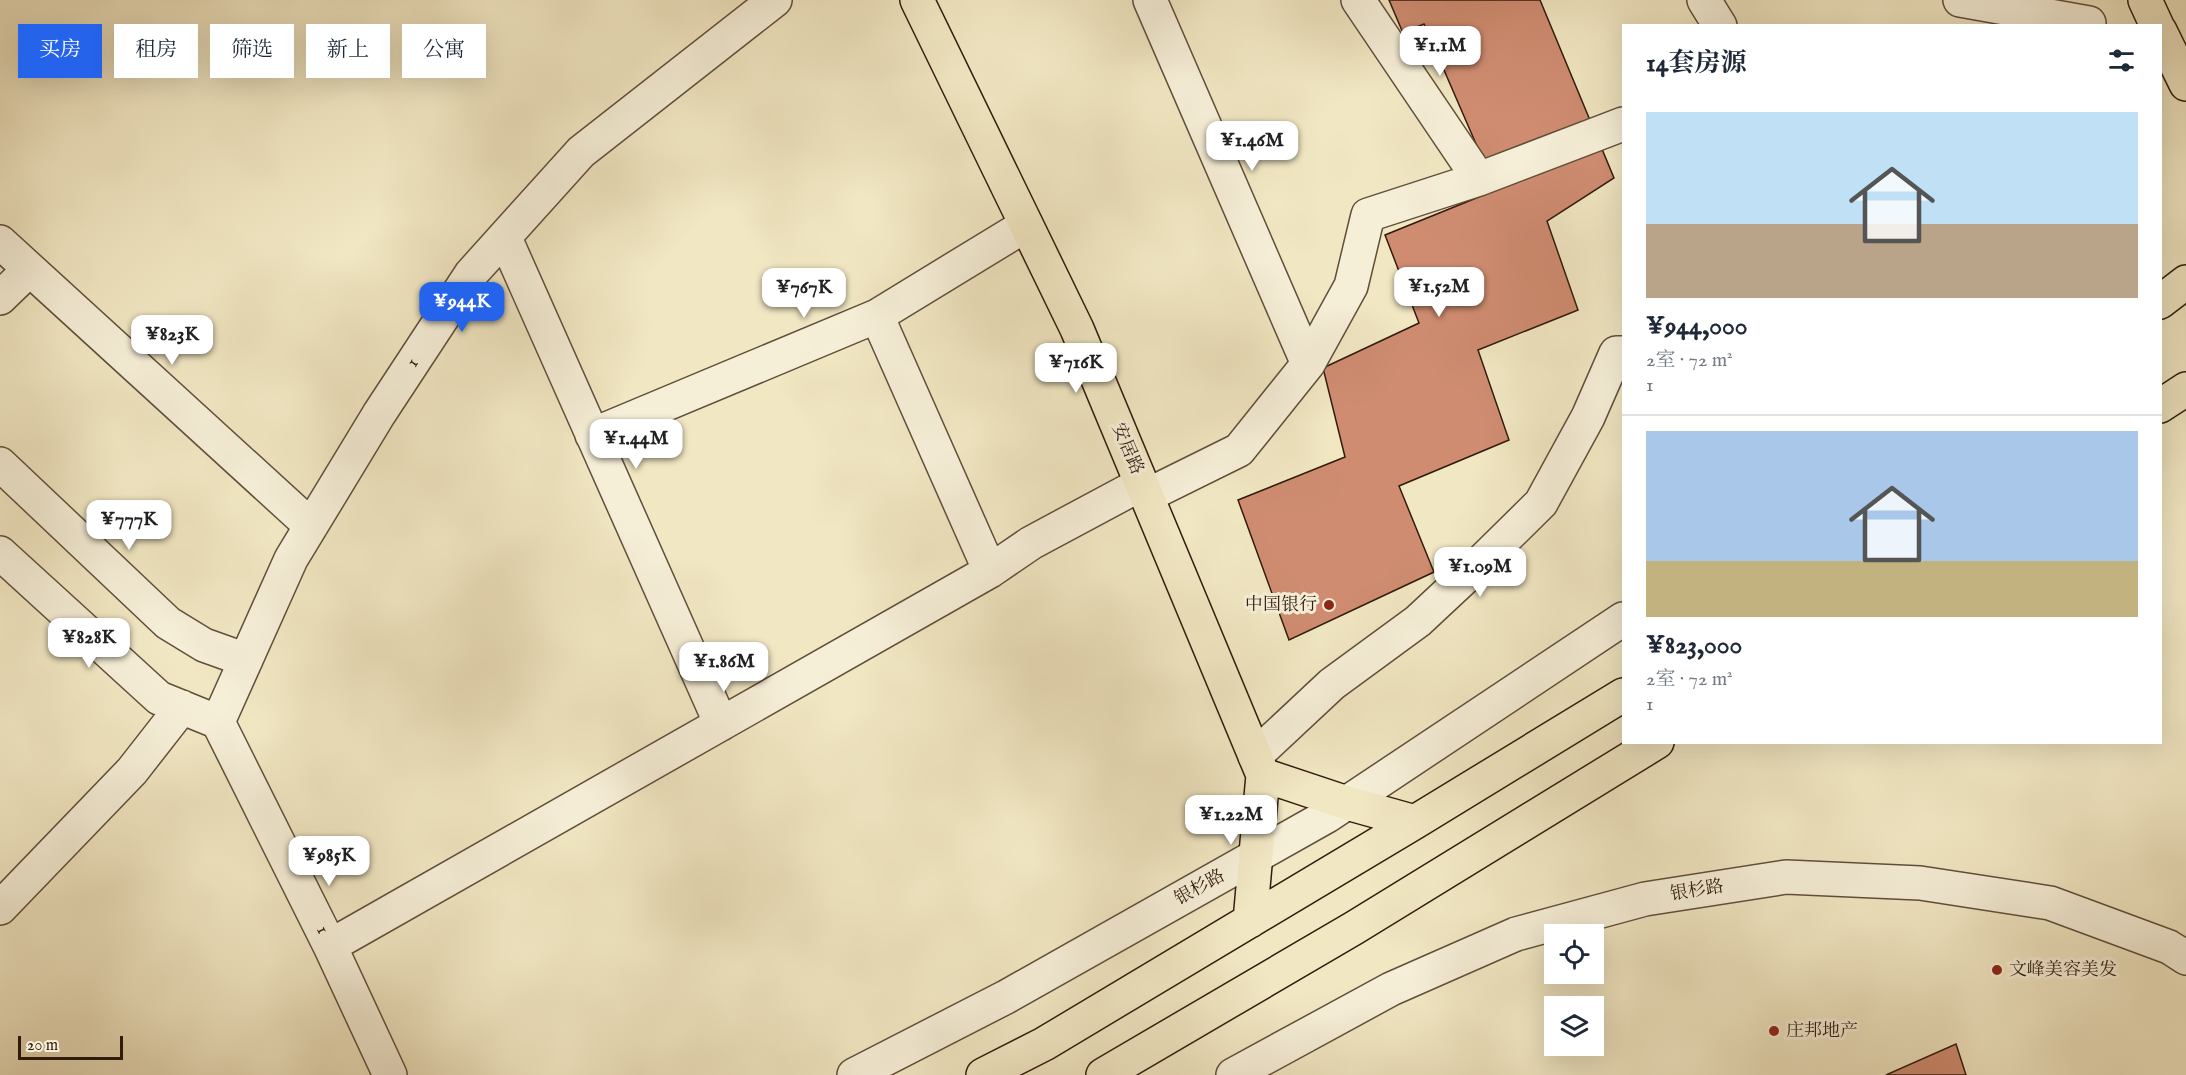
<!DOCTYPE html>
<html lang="zh">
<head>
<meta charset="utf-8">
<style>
	body { margin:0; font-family:"IM FELL English","Noto Serif SC",serif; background:#f6f6f7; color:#1f2937; height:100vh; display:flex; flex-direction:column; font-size:22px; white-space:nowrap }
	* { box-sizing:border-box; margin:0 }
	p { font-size:20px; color:#747a83 }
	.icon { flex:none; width:33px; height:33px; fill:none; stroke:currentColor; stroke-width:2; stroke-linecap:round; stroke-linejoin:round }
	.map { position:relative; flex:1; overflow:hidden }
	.details { position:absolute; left:1622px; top:24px; width:540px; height:720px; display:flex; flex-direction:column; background:#fff; border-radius:0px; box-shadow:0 6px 24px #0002 }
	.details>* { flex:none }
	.banner { position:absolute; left:18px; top:24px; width:570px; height:54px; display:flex; gap:12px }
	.buttons { position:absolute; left:1544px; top:924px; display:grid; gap:12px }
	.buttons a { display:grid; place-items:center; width:60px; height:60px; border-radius:0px; background:#fff; box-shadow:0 6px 24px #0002; font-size:30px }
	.scale { position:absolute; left:18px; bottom:15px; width:105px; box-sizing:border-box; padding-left:6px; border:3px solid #311b0d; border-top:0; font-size:16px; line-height:21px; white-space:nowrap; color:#311b0d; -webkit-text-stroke:4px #f6efd8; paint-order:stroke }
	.price { position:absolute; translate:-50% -51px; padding:0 14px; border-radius:12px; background:#fff; color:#222; font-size:20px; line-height:39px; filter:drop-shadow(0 2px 3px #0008) }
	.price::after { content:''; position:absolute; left:50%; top:36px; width:18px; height:14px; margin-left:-9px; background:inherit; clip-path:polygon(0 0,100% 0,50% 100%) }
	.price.selected { background:#2563eb; color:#fff }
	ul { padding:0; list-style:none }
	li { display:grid; align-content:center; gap:12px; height:318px; padding:0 24px }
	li+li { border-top:2px solid #e0e1e3 }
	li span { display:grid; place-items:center; height:186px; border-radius:0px; color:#555 }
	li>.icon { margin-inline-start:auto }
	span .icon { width:108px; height:108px; fill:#fffc; stroke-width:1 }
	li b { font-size:26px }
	h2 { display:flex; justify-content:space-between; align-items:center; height:72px; padding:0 24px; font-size:26px }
	.pill { padding:0 21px; border-radius:0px; background:#fff; box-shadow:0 6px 24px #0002; font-size:21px; line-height:54px }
	.pill.selected { background:#2563eb; color:#fff }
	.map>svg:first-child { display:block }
	.building { fill:#cf8c71; stroke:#311b0d; stroke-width:1.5 }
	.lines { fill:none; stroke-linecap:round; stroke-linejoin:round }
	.minor-casing { stroke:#614e3a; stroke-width:36 }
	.major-casing { stroke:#311b0d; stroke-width:36 }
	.minor { stroke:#f6efd8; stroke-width:33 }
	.major { stroke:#f1e7c3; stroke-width:33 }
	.poi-dot { fill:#8f2418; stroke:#f6efd8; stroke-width:2 }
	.labels { text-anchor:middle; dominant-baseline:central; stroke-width:6; stroke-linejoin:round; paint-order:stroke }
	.street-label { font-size:18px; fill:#311b0d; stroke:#f6efd8 }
	.poi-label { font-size:18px; fill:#311b0d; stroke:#f6efd8; text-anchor:start }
</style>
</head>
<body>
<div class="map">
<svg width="2186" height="1075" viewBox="0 0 2186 1075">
	<rect width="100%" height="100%" fill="#f1e7c3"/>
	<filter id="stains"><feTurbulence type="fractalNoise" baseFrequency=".00333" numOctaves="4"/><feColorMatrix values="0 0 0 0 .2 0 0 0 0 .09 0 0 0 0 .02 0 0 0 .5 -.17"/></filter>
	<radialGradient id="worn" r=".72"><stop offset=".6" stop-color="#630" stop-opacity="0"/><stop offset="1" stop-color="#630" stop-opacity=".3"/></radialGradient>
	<path class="building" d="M1389,0H1540L1614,178L1547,221L1578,310L1478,350L1509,440L1399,486L1434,572L1289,640L1238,500L1345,457L1323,368L1419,323L1385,235L1496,190L1424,24L1403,33Z
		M1956,1044L1966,1075H1886Z"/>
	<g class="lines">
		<defs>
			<path id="minor" d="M1150,0L1308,364
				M1358,0L1479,179
				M1704,0L1720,26
				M1960,0L2089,23
				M505,238L721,724
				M0,242L311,526
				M0,298L29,270
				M877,316L990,571
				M592,435L877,316L1026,225
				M0,464L168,623L204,645L246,660
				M1146,496L1239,450L1308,364L1351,286L1368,215L1479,179L1623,124
				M0,553L159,698L218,722L330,946L390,1075
				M218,722L291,559L379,414L471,274L581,152L775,0
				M1255,756L1332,684L1418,621L1478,565L1541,503L1588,417L1616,353H1623
				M0,908L132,771L182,707
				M330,946L990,571L1031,543L1141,484
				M854,1075L1006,997L1327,816L1623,619
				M1233,1075L1391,989L1516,934L1645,899L1786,877L1920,883L2050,903L2169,947L2186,958"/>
			<path id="major" d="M917,0L1077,329L1263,775L1250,921
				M2145,0L2157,26
				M2160,31L2186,84
				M2160,302L2186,282
				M2160,406L2186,389
				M1263,775L1347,803L1415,822
				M983,1075L1044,1044L1415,822L1623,695
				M1103,1075L1354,928L1657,742"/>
		</defs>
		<use href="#minor" class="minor-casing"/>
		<use href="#major" class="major-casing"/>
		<use href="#minor" class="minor"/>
		<use href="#major" class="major"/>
	</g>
	<g class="poi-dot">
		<circle cx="1329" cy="605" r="6"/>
		<circle cx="1997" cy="970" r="6"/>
		<circle cx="1774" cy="1031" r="6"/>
	</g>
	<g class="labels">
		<g class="street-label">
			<text transform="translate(413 363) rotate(-57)">1</text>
			<text transform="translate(1127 449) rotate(67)">安居路</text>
			<text transform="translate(1200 888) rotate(-29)">银杉路</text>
			<text transform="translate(1697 891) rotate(-9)">银杉路</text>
			<text transform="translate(322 930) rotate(64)">1</text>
		</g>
		<g class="poi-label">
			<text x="1317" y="605" text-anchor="end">中国银行</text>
			<text x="2009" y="970">文峰美容美发</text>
			<text x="1786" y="1031">庄邦地产</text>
		</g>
	</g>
	<rect width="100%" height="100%" filter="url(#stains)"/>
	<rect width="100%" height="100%" fill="url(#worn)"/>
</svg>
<div class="buttons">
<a><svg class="icon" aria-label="locate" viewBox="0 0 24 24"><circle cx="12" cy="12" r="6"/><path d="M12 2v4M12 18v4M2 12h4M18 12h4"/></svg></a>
<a><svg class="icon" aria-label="layers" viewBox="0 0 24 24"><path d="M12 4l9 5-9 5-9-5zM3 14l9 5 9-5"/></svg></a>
</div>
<div class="scale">20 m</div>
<b class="price" style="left:1440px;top:77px">¥1.1M</b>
<b class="price" style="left:1252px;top:172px">¥1.46M</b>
<b class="price" style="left:1439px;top:318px">¥1.52M</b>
<b class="price" style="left:804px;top:319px">¥767K</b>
<b class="price selected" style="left:462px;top:333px">¥944K</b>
<b class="price" style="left:172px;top:366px">¥823K</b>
<b class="price" style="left:1076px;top:394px">¥716K</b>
<b class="price" style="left:636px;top:470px">¥1.44M</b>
<b class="price" style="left:129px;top:551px">¥777K</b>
<b class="price" style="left:1480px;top:598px">¥1.09M</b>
<b class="price" style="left:89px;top:669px">¥828K</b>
<b class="price" style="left:724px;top:693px">¥1.86M</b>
<b class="price" style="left:1231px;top:846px">¥1.22M</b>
<b class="price" style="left:329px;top:887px">¥985K</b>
<div class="banner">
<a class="pill selected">买房</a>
<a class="pill">租房</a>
<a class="pill">筛选</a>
<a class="pill">新上</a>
<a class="pill">公寓</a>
</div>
<section class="details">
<h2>14套房源<svg class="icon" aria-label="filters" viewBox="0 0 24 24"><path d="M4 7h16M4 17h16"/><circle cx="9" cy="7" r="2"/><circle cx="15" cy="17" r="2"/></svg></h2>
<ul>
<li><span style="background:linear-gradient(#bfe0f5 60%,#b9a48a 0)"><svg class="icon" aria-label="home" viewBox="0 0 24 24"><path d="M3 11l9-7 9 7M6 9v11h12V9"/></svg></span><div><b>¥944,000</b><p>2室 · 72 m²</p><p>1</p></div></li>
<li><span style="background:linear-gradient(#a9c7e8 70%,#c2b280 0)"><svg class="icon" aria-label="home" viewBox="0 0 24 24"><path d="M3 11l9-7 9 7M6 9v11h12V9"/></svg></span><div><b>¥823,000</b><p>2室 · 72 m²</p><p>1</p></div></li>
</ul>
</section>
</div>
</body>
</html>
